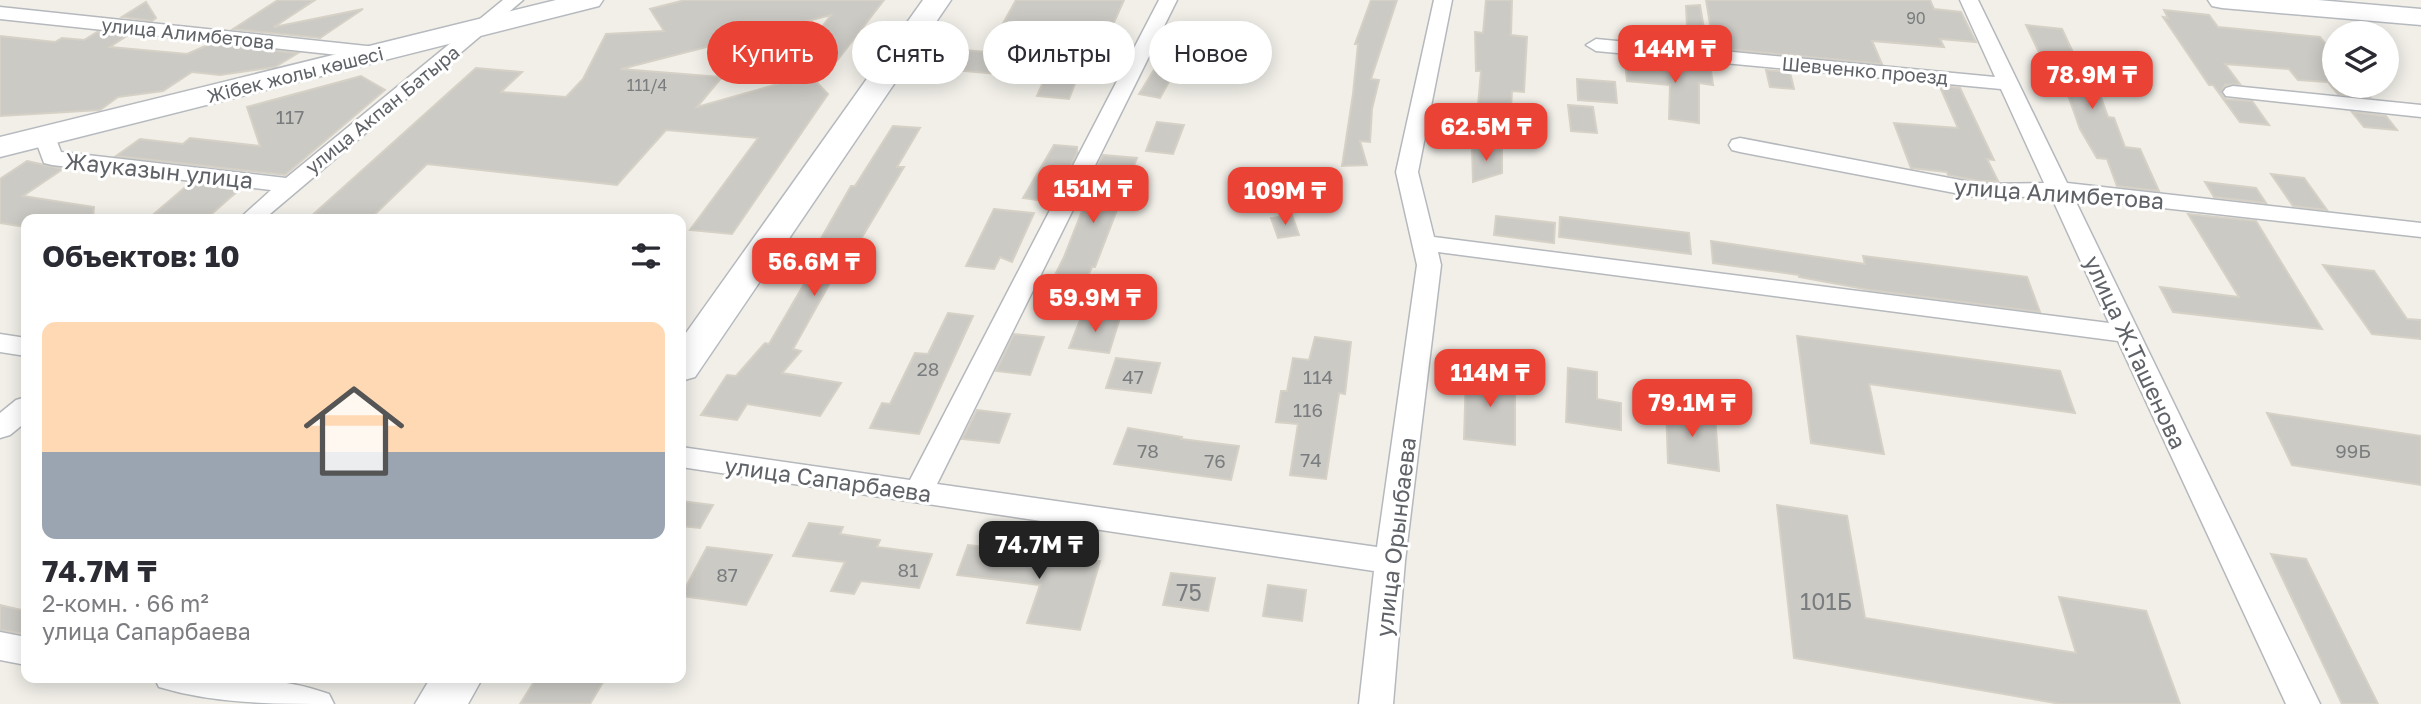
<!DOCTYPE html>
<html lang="ru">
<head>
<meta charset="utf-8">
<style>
	body { margin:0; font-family:"Golos Text",sans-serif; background:#f7f7f7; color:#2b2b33; height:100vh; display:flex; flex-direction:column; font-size:26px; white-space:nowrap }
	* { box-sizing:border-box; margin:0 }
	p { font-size:23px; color:#7c7c81 }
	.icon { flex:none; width:38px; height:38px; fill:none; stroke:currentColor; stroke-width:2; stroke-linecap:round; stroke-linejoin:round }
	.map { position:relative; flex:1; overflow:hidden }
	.details { position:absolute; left:21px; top:214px; width:665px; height:469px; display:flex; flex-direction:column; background:#fff; border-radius:14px; box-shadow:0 4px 18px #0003 }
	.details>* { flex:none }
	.top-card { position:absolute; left:707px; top:21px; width:665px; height:63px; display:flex; gap:14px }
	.tools { position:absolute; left:2322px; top:21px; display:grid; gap:14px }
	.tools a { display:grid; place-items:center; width:77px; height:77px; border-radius:50%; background:#fff; box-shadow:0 4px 18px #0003; font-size:35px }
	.price { position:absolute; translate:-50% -60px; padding:0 16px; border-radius:14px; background:#ea4335; color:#fff; font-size:23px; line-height:46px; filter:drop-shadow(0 2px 4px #0008) }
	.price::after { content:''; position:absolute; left:50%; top:42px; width:21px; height:16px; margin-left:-10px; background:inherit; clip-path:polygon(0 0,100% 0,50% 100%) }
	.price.active { background:#222; color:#fff }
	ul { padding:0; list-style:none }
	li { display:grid; align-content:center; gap:14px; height:371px; padding:0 21px }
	li span { display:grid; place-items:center; height:217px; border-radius:14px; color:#555 }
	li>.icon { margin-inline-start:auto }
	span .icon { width:126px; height:126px; fill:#fffc; stroke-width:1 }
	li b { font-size:30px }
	h2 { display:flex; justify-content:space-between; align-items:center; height:84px; padding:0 21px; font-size:30px }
	.pill { padding:0 24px; border-radius:32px; background:#fff; box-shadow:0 4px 18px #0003; font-size:24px; line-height:63px }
	.pill.active { background:#ea4335; color:#fff }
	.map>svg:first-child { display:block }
	.building { fill:#cccac5; stroke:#d6d1c6; stroke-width:2 }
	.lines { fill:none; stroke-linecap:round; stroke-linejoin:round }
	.minor-casing { stroke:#b5b8bc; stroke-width:3 }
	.secondary-casing { stroke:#b6babf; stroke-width:3 }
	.minor { fill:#fff; fill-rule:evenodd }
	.secondary { fill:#fff; fill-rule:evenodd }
	.labels { text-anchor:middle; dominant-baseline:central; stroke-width:6; stroke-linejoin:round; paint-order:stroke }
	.far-number-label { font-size:16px; fill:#7a7d7f }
	.far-street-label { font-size:19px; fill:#5f6368; stroke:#fff }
	.number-label { font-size:19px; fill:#7a7d7f }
	.street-label { font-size:23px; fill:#5f6368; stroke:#fff }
	.near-number-label { font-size:23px; fill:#7a7d7f }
</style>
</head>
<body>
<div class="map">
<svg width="2421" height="704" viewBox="0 0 2421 704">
	<rect width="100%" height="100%" fill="#f1efe8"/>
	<path class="building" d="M278,0H315L274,27L363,9L320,38L233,29Z
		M685,0H884L836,62L798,58L831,15L621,69L722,77L697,107L778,84L796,60L828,94L732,234L690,230L758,138L666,130L617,185L427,164L370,219H308L476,68L522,72L501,92L566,97L583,79L606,34L664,31L650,9Z
		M1016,0H1124L1108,36L1094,35L1069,99L1037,96L1045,78L952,70L964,50L987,52Z
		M1371,0H1397L1371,79L1379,80L1372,109L1370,142L1360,141L1367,165L1342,166L1353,94L1358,44H1355Z
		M1486,0H1512L1511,35L1527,37L1524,92L1512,91L1511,109L1478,106L1481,71H1476L1475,32L1483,33Z
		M1706,0H1930L1934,9L1961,12L1976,42L1940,39L1944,47L1872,41L1882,64L1714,48Z
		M146,2L156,18L152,21L122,17Z
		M1700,5L1707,47L1688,45L1686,6Z
		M2164,10L2209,15L2218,27L2320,37L2334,54V86H2361L2370,97L2338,94L2328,82L2298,80L2289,69L2225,64L2240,84L2225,85L2221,94L2226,99L2252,101L2269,125L2240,122L2213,85H2209L2163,17L2168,18Z
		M2026,25L2062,29L2091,91L2099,92L2108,117L2114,118L2125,147L2140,149L2159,191L2117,186L2107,159L2097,158L2080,129L2063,81L2052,80Z
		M1179,31L1193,39L1160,98L1139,94L1157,65H1155Z
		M97,32L128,35L110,47L187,54L210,44L298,53L275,67L220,75L192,72L163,91L118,97L100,110L0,116V36L55,42L62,38L84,40Z
		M1625,61L1689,66V62L1710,64L1713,85L1699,83V123L1669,119L1670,85L1627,81Z
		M1766,70L1790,72L1794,89L1770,87Z
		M361,76L385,90L285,175L116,156L140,139L183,144L190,138L260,146L247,107Z
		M1577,79L1615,82L1617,103L1578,100Z
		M1942,86L1960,88L1994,160L1987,159L1998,181H1979L1948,175L1947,172L1911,168L1894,123L1958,128L1940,87Z
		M1568,105L1593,107L1597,133L1571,131Z
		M2352,112L2386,116L2397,130L2364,127Z
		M1157,122L1184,125L1173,154L1146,151Z
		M893,126L920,128L897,167H904L849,259L851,260L838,282L831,281L793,349L801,351L782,373L841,383L820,416L747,404L737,420L701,415L727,375L736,376L765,343L769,344L807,279L793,277L807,255L811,256L851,186H855Z
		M1054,145L1077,147V153L1051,202L1023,198Z
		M1472,147L1502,149V173L1473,182Z
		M1103,155L1137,158L1095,267H1092L1078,298L1046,293L1064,257L1082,211V206H1078Z
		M27,161L63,169L23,196L94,207L93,219H26V227L0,223V179Z
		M2271,174L2304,178L2327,210L2293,206Z
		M2205,182L2256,188L2266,203L2214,197Z
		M190,183L240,189L206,219H148Z
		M994,209L1034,213L1012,262L1000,257L994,269L966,266Z
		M2188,214L2256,221L2322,329L2173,312L2160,287L2239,297Z
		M1292,215L1299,235L1278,238L1271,218Z
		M1496,216L1555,223L1554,243L1494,235Z
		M1560,217L1689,233L1691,254L1559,237Z
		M1711,241L1865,264L1863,256L2027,277L2040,312L1870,290L1799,277V275L1713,263Z
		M2323,265L2374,271L2407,319L2421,320V339L2372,334Z
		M948,313L973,316L919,434L870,428L882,403L890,404L915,353L928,354Z
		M1082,315L1120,318L1109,353L1069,348Z
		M1014,334L1044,337L1030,375L996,371Z
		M1797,336L2060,371L2075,413L1869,384L1884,454L1811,443Z
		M1315,337L1351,342L1345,394L1339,393L1326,479L1290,475L1298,424L1276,422L1281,391H1287L1293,358L1309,360Z
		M1116,358L1160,363L1151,393L1106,388Z
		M1568,368L1597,372V399L1621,403V430L1566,422Z
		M1466,373L1515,378V445L1464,439Z
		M1666,407L1715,414L1719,471L1668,463Z
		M977,410L1010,414L999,443L962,439Z
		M2267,413L2421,436V485L2292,465Z
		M1128,428L1182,437L1181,439L1239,446L1231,480L1114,464Z
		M681,501L713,505L700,528L681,526Z
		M1777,505L1847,516L1865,618L2076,653L2059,597L2146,611L2180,704H2061L1794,658Z
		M809,523L843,527L840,534L880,540L877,547L932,554L919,588L861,581L854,594L831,591L845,562L793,556Z
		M968,545L1100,561L1080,630L1027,623L1040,585L957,575Z
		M707,547L772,555L746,605L681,596Z
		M2271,554L2306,559L2378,704H2342Z
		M1171,573L1215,578L1208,611L1163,605Z
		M1268,585L1306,590L1302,621L1263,616Z
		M0,605L26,611V634L0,630Z
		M537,677H606L590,704H520Z"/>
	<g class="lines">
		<defs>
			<path id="minor" d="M503,0H523L264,219H239L271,190L52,165L44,163L34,136L37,131H53L61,152L286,178Z
				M1159,0H1177L937,484L1377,547L1417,265L1396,172L1434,0H1452L1418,172L1434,237L2109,323L2051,196L1981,198L1740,152L1732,150L1729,145L1732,140L1740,138L1981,184L2044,183L2001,89L1596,51L1586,45L1596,39L1995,77L1960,0H1978L2067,183L2421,223V237L2074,198L2320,704H2286L2118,341L1438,252L1441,265L1405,561L1393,704H1359L1374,571L681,467V447L910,480Z
				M0,7L376,47L386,53L376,59L0,19Z
				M2233,86L2421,105V117L2226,96L2223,92L2226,88Z
				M0,334L26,338V356L0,352Z
				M26,397V422L10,435L0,438V413L16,400Z
				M0,632L26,637V665L0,660Z
				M154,677C213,677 273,674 329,694L334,704C275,704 215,704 159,687Z"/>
			<path id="secondary" d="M556,0H603L599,6L0,157V137Z
				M923,0H951L695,377L681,381V340Z
				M2208,0H2318L2421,9V25L2222,8L2212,6Z
				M431,677H483L468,704H415Z"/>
		</defs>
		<use href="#minor" class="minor-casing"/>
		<use href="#secondary" class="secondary-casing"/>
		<use href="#minor" class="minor"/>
		<use href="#secondary" class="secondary"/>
	</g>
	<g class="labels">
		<g class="far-number-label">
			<text x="1916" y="18">90</text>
			<text x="647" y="85">111/4</text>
		</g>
		<g class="far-street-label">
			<text transform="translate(188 33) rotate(6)">улица Алимбетова</text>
			<text transform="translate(1865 70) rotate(5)">Шевченко проезд</text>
			<text transform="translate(295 74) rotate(-14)">Жібек жолы көшесі</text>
			<text transform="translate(382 109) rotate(-39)">улица Акпан Батыра</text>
		</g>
		<g class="number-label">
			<text x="290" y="116">117</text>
			<text x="928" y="368">28</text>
			<text x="1133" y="376">47</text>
			<text x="1318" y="376">114</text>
			<text x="1308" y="409">116</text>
			<text x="1148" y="450">78</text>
			<text x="2353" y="450">99Б</text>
			<text x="1311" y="459">74</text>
			<text x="1215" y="460">76</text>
			<text x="908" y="569">81</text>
			<text x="727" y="574">87</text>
		</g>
		<g class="street-label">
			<text transform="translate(159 170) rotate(6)">Жауказын улица</text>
			<text transform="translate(2059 193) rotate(4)">улица Алимбетова</text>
			<text transform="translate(2136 352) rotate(65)">улица Ж.Ташенова</text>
			<text transform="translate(828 479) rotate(8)">улица Сапарбаева</text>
			<text transform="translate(1395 537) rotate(-83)">улица Орынбаева</text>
		</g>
		<g class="near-number-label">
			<text x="1189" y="592">75</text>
			<text x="1826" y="601">101Б</text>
		</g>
	</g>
</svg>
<div class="tools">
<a><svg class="icon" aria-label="layers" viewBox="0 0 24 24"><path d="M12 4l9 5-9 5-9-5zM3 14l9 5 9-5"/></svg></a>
</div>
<b class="price" style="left:1675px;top:85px">144M ₸</b>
<b class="price" style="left:2092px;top:111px">78.9M ₸</b>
<b class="price" style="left:1486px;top:163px">62.5M ₸</b>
<b class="price" style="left:1093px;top:225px">151M ₸</b>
<b class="price" style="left:1285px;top:227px">109M ₸</b>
<b class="price" style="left:814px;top:298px">56.6M ₸</b>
<b class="price" style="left:1095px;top:334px">59.9M ₸</b>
<b class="price" style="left:1490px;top:409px">114M ₸</b>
<b class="price" style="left:1692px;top:439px">79.1M ₸</b>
<b class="price active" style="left:1039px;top:581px">74.7M ₸</b>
<div class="top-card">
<a class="pill active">Купить</a>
<a class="pill">Снять</a>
<a class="pill">Фильтры</a>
<a class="pill">Новое</a>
</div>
<section class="details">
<h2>Объектов: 10<svg class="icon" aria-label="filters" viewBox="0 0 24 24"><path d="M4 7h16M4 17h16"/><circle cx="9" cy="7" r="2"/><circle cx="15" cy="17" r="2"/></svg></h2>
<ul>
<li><span style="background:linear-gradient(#ffd9b3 60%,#9aa5b1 0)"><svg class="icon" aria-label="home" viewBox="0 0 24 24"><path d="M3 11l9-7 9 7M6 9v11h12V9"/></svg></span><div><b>74.7M ₸</b><p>2-комн. · 66 m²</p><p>улица Сапарбаева</p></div></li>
</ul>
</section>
</div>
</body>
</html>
